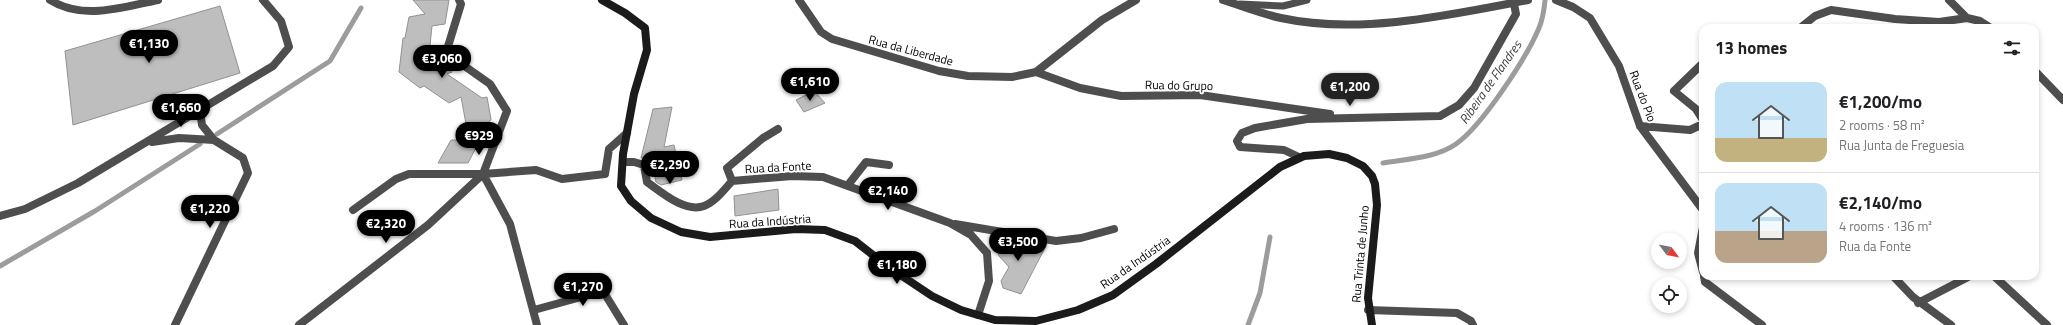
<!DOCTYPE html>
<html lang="en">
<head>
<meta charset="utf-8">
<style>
	body { margin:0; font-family:"Titillium Web",sans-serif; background:#f6f6f6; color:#202124; height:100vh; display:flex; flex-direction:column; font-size:15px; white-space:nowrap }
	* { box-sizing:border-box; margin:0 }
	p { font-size:13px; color:#757577 }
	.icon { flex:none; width:22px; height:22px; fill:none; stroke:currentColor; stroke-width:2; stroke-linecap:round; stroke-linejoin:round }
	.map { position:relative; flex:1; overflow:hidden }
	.panel { position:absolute; left:1699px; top:24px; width:340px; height:256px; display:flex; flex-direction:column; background:#fff; border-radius:12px; box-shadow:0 2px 6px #0003 }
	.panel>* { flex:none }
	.needle { width:26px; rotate:122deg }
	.buttons { position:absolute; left:1651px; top:233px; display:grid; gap:8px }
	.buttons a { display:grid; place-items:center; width:36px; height:36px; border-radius:50%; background:#fff; box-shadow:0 2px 6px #0003; font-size:20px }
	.price { position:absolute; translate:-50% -34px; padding:0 9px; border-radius:14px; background:#000; color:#fff; font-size:13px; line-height:26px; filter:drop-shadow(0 1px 2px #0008) }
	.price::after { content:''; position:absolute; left:50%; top:24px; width:12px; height:9px; margin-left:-6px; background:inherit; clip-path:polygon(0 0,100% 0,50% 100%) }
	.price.selected { background:#222; color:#fff }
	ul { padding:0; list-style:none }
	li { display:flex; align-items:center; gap:12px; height:100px; padding:0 16px }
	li+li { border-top:1px solid #e0e0e0 }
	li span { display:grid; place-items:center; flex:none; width:112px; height:80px; border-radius:12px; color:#555 }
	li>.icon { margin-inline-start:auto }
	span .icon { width:48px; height:48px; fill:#fffc; stroke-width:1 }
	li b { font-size:17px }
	h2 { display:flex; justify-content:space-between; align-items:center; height:48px; padding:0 16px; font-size:17px }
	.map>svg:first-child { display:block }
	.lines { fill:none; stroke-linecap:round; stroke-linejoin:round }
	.stream { stroke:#9c9c9c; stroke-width:5 }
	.building { fill:#bebebe; stroke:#929292 }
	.lane { stroke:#4e4e4e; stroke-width:7 }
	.street { stroke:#4e4e4e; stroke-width:8 }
	.secondary { stroke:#1b1b1b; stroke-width:8 }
	.labels { text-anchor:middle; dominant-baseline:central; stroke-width:3.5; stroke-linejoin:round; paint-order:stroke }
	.street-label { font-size:12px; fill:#000; stroke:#fff }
	.water-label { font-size:13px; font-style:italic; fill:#3d3d3d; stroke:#fff }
</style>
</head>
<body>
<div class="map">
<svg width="2063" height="325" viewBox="0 0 2063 325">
	<rect width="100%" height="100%" fill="#fff"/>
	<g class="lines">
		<path class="stream" d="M217,134L330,61L361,8
			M1383,163C1407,159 1436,158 1456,144C1482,126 1527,57 1539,28C1543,19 1544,10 1545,1
			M0,266L95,211L200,144
			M1248,325L1260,293L1270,237"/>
	</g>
	<path class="building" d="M413,0H449L445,24L432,26L429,55L452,72L447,74L482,98L487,97L491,119L468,163H438L451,140H469L461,97L449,103L424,86L420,88L399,72L403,38H405L409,17L425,14Z
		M220,6L240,73L73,125L65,51Z
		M814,91L825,103L804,112L796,100Z
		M672,107L664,147L674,145L682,180L661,185L656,182L651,158H641L653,109Z
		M778,189L779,210L735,216L734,196Z
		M991,236L1046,246L1021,294L1003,288L1001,281L1009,267L999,256Z"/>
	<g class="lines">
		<path class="lane" d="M1240,4L1283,6L1307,0"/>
		<path class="street" d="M50,0C83,21 123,7 158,0
			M459,0L461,4L446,53L490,84L507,111L483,174L510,224L537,325
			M799,0L821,32L832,39L939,71L968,76L1012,77L1036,72L1102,20L1136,0
			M1223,0C1242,6 1262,14 1281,18C1359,35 1450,15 1528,0
			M1556,0L1573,7L1590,18L1619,66L1640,126L1703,210
			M1949,0L1967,18
			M1800,28L1815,16L1831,10L1895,19L1939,22L1967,18L1980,21L1991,28
			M1703,63L1674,91L1696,109L1703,120
			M2035,71L2063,100
			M1036,72L1080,88L1121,96L1200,95L1330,114
			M200,111L202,125L214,140
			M1640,126L1690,130L1703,124
			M152,142L179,138L214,140L243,158L248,173L175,325
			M1299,157L1284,150L1240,147L1237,141L1242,133L1255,128L1307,119L1440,116L1459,105L1474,88L1516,14L1514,4
			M623,162H634L644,165L647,182C661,192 685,213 704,206C715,202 724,190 732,181
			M732,181L792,176L823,177L950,223L971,235L987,253L989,281L978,315
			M732,181L727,168L763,138L778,129
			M848,185L866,162L889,165
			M353,210L396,179L409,174H483L536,170L562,179L605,174L609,149L627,133
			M0,216L25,209L78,183L273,66L289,47L281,21L263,0
			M955,224L1056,241L1081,238L1114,229
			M1703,227L1698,253L1703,272
			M1704,276L1705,282L1762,325
			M1893,276L1913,297L1951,325
			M1994,276L2047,325
			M1918,303L1970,276
			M534,310L603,291L624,325
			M1368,310L1457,313L1471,321L1473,325
			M299,325L428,225L483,174"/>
		<path class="secondary" d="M602,0L625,13L645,28L647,50L634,94L623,154L621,186L631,201L651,218L681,232L710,237L796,229L825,230L855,241L887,266L932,296L961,310L995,320L1036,321L1078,310L1113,295L1156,264L1280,167L1304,156L1329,154L1347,158L1363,166L1372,176L1375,184L1377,205L1368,298L1372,325"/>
	</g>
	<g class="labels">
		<g class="street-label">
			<text transform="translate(911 50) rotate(15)">Rua da Liberdade</text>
			<text transform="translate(1179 85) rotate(1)">Rua do Grupo</text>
			<text transform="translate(1643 96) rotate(69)">Rua do Pio</text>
			<text transform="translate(778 167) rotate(-3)">Rua da Fonte</text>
			<text transform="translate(770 221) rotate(-4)">Rua da Indústria</text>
			<text transform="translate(1360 254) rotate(-85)">Rua Trinta de Junho</text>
			<text transform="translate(1135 262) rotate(-35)">Rua da Indústria</text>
		</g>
		<g class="water-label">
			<text transform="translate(1490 82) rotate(-55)">Ribeira de Flandres</text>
		</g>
	</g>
</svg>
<div class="buttons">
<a><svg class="needle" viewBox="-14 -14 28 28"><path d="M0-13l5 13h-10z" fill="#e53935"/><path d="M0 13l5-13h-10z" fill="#757577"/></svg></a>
<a><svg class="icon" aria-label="locate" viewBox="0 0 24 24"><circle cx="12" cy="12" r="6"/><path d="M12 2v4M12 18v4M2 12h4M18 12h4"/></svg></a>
</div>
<b class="price" style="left:149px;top:64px">€1,130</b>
<b class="price" style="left:442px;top:79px">€3,060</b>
<b class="price" style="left:810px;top:102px">€1,610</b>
<b class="price selected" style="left:1350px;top:107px">€1,200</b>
<b class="price" style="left:181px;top:128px">€1,660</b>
<b class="price" style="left:479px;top:156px">€929</b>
<b class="price" style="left:670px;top:185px">€2,290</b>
<b class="price" style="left:888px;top:211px">€2,140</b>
<b class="price" style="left:210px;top:229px">€1,220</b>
<b class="price" style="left:386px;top:244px">€2,320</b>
<b class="price" style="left:1018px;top:262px">€3,500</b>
<b class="price" style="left:897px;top:285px">€1,180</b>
<b class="price" style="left:583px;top:307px">€1,270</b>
<section class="panel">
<h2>13 homes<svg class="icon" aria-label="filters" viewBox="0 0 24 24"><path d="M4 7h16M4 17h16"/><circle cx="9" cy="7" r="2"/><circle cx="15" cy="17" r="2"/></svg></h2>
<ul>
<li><span style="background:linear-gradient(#bfe0f5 70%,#c2b280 0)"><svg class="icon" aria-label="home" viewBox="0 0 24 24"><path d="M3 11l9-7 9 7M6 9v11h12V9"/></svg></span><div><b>€1,200/mo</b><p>2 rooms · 58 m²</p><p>Rua Junta de Freguesia</p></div></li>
<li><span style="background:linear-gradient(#bfe0f5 60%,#b9a48a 0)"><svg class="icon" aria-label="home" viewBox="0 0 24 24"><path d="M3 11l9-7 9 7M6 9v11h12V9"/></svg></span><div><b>€2,140/mo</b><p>4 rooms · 136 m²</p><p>Rua da Fonte</p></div></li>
</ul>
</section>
</div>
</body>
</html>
